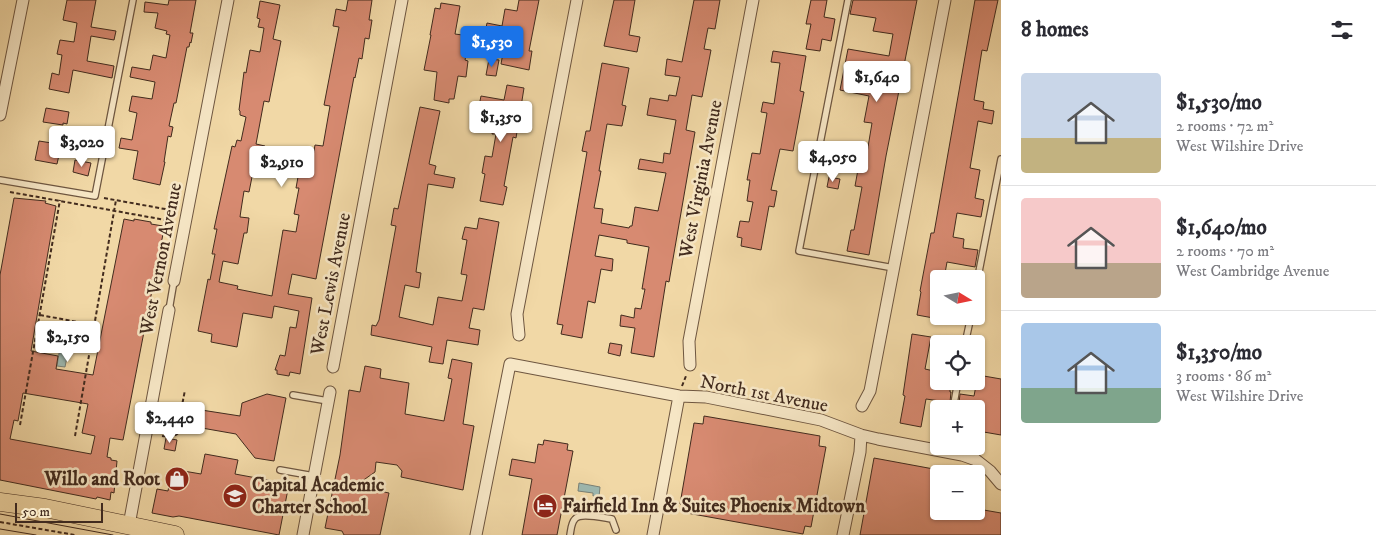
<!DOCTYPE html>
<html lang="en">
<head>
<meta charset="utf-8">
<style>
	body { margin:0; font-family:"IM FELL DW Pica",serif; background:#f7f7f7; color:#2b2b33; height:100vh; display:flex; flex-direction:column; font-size:19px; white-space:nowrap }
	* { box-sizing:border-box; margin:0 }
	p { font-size:16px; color:#7c7c81 }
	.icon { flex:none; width:28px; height:28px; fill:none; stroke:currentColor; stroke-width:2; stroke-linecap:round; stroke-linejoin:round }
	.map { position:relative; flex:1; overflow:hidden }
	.drawer { display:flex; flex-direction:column; background:#fff; width:375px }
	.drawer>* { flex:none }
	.needle { width:32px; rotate:100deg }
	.controls { position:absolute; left:930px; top:270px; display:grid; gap:10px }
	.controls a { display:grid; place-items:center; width:55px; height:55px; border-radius:5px; background:#fff; box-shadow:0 1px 4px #0004; font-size:25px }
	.scale { position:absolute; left:15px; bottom:12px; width:88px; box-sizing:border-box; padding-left:5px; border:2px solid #422b1e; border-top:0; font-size:14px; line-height:18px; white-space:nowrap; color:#422b1e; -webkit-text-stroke:4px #f6e6c5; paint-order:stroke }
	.price { position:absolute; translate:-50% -42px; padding:0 11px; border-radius:5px; background:#fff; color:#222; font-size:16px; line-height:32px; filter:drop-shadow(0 1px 2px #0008) }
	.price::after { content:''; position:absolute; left:50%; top:30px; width:15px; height:11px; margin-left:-8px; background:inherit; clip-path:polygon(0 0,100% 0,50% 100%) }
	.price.current { background:#1a73e8; color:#fff }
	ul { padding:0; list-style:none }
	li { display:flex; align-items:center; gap:15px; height:125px; padding:0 20px }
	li+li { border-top:1px solid #e1e1e2 }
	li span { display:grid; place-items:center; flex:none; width:140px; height:100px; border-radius:5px; color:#555 }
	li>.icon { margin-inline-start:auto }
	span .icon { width:60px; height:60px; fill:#fffc; stroke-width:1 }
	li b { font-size:21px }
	h2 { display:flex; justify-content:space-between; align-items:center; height:60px; padding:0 20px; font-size:21px }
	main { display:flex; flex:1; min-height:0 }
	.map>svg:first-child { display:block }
	.water { fill:#9db8b0; stroke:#798076 }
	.building { fill:#d78a71; stroke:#422b1e; fill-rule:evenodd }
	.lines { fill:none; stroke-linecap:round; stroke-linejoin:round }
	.lane-casing { stroke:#6e5640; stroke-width:8 }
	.street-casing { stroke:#6e5640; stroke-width:13 }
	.primary-casing { stroke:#422b1e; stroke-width:19 }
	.path { stroke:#422b1e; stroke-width:2; stroke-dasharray:4 2.5; stroke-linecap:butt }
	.lane { stroke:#f6e6c5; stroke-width:5.5 }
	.street { stroke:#f6e6c5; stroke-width:11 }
	.primary { stroke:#f1d8a6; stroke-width:18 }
	.tram { stroke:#422b1e; stroke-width:1 }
	.labels { text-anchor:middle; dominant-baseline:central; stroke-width:5; stroke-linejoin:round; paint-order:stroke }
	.street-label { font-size:19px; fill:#422b1e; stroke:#f6e6c5 }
	.poi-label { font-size:19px; font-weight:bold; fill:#422b1e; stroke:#f6e6c5; text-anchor:start }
</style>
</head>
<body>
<main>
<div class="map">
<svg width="1001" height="535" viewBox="0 0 1001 535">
	<rect width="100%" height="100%" fill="#f1d8a6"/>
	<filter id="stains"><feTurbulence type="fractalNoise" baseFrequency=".004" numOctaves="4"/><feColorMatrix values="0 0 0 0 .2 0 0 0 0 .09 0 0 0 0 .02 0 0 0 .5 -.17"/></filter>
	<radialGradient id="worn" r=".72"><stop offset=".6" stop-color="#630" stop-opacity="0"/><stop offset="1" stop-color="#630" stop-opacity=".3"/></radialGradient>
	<path class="water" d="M63,329L72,331L65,367L57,366Z
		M579,483L600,487L599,497L593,496V493L578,491Z"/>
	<path class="building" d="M67,0H96L91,27L116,31L114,40L91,36L87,61L114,66L112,78L73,70L69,93L49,89L52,73L59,75L62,55L57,54L60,40L74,42L77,23L63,20Z
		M169,0H196L190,33H193L191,43L190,42L189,47H187L176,103H174L169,126L173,127L171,137L168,136L164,162H165L160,185L133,179L138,151L119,148L121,138L132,140L137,113L129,111L132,96L152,99L155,82L130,77L132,67L150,70L153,55L166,58L170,35L166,34L167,31L155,28L158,13L144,12L145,2L168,5Z
		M348,0H372L369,20H372L369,39L365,38L362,59L359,58L355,78L354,77L316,279L292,274L288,294L312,298L300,374L290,372L289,376L277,374V370H275L280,355L285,356L290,327L296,328L299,311L274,306L272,318L243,313L237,347L211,342L212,334L198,331L208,279L210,280L215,254H212L217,229H214L232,146L235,147L237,140L241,141L246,117L240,115V111L239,110L244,72L246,73L250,50L260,52L264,28L258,27L260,19L257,18L260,1L280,5L273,39L281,41L269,102L264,101L256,144L265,146L262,164L275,166L273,176L253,172L249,192L244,191L241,210L240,217L249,218L247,233H244L238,264L223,261L219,282L238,286L237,289L272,296L283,230L296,232L299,215L294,214L299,188H296L300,166L311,168L315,145L323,146L330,106L324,105L339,27L333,26L336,9L346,11Z
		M519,0H539L529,51H532L529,70L501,64L505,42L484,38L487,23L502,26L505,9L517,11Z
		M614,0H635L629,35L640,37L637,52L604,46Z
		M694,0H720L715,29L708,28L704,49L711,50L702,97L692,95L686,130L695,132L669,282L666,281L654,357L631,353L635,328L620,326L621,315L634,318L635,308L641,309L645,289H642L649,247L627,243V240L599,235L595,256L613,259L612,271L601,269L595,303L588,301L582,338L561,334L563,325L557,324L587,152L582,151L586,131H590L602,63L629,68L622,105L626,106L622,126L607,124L599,171H601L594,208L603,209L601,223L629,228L630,226H632L635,207L658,211L666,173L638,169L640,159L663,163L664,153L670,154L676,120L647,115L650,98L668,101L669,95L676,96L680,77L665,75L667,59L682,62Z
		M811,0H827L824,17L835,19L831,41L822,39L820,51L806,49L811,24H806Z
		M853,0H917L886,156L869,255L847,251L851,230H854L862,187L855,186L859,164L865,165L872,123L864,122L869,96L840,90L848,49L889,56L893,34L873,31L876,18L850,14Z
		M975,0H998L987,51L982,50L974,100L984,102L983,109L994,111L992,124L978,121L970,168L980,170L975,198L984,200L981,217L957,213L953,237L964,239L963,248L978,250L975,267L947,262L944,279H939V319L917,315L921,292L920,291L931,233H934Z
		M441,3L460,6L455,34L470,36L465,60L468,61L466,77L458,76L454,99H449V103L434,100L437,72L424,70L431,35H430L435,8L440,9Z
		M773,51L806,56L800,91L804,92L793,151L780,149L771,190L777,191L774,207L769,206L761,250L741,246L742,238L737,237L740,221L749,222L753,202L747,201L750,180H747L752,153L760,154L767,113L761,112L763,102L774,104L780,63L771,62Z
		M489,59L499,60L496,76L486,75Z
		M507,85L524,88L516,138L513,137L504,186L507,187L503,205L480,201L485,174L482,173L485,156L492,157L496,134H492L496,109L479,106L481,96L504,100Z
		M420,107L440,111L429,164L436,166L434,174L455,178L453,188L428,184L416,272L421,273L419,288L405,285L399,317L433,325L438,297L462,301L467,275L461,274L467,240L462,239L465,227L477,229L479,218L499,222L484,310L473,308L469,328L480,330L478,345L447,340L443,364L429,362L432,347L371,335L372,325L376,326L379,320L396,226L391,225L394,208L398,209Z
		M46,108L69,112L67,124L63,123V125L43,122Z
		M86,131L97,133L95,144L84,142Z
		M39,141L58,144L56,154L59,155L57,164L35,160Z
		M827,144L839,146L837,156L826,154Z
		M75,160L91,163L88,176L73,172Z
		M829,177L840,179L838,189L827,187Z
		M14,198L46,201L45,203L56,206L31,351L58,356L56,369L93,375L124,219L134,221V219L151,222V224L163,226L162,234H163L123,440L110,438L107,457L111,458V460L117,461L114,493L111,492L110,500L97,497L96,499L0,480V275ZM23,393L88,404L82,433L95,436L91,454L10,439L14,420L18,421Z
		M912,334L931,337L925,369L934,371L931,385L950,389V392H951L950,402H948L926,399L921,427L900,423L905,396L903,395Z
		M610,343L622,345L620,356L608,353Z
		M452,359L472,363L463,424L474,426L463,490L401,477L402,471L397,465L376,462L375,472L355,486L389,493L380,535H344L342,531L325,528L340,455L349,390L360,392L365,366L381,369L380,378L409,383L405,414L444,421L452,379L448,378Z
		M978,375L1001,379V435L978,431L982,407L959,403L960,394L974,396Z
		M267,394L286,398L274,461L255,458L236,434L179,424L182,407L240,416L242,403Z
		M704,416L820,436L819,446L826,447L811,527L805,526L803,534L687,513L689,506L680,504L694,423L703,424Z
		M166,438L177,440L175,451L164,449Z
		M544,440L568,444L567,450L573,451L557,535H522L532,479L509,475L512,459L535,463L538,444L543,445Z
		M205,454L238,460L235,474L289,484L279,535L179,516L173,517L152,513L157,489L168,491L172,469L201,474Z
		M874,458L939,470V511H978V509L1001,513V535H860Z"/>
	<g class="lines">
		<defs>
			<path id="lane" d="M848,0L799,251L894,268
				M0,180L95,196L133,0
				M976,287L1001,159
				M169,310L174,281
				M965,344L971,316
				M293,395L328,401
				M953,409L958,381
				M280,470L314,476
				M570,535C571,530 571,523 575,519C580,512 604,518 612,519L616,530"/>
			<path id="street" d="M0,115L23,0
				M174,281L228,0
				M519,335L517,314L577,0
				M690,365L689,341L753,0
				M333,367L402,0
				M862,406L870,391L945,0
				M129,525L169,310
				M303,535L330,392
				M476,535L510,364L679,396L706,397L821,420L861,435L878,439L962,455L976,460L990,471L1001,484
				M653,535L679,396
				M843,535L860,452L861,435"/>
			<path id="primary" d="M0,502L45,508L175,535"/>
		</defs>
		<use href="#lane" class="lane-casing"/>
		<use href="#street" class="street-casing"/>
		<use href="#primary" class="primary-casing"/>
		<path class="path" d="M10,192L171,221
			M104,198L176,211
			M40,315L94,325
			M682,386L686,376
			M20,425L60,200
			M75,436L116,200
			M162,436C171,437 178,437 182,427L178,426L185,390
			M0,522L75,535"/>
		<use href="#lane" class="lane"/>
		<use href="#street" class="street"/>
		<use href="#primary" class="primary"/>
		<path class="tram" d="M0,514L113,535
			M0,529L36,535"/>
	</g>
	<defs>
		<symbol id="shop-disc" viewBox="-11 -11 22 22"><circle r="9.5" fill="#8f2418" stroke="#f6e6c5"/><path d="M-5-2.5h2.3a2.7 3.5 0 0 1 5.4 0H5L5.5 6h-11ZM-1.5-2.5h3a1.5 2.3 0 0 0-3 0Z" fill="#fff"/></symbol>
		<symbol id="school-disc" viewBox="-11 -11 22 22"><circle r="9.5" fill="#8f2418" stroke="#f6e6c5"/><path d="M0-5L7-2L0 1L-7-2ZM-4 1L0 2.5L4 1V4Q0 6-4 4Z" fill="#fff"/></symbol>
		<symbol id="hotel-disc" viewBox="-11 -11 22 22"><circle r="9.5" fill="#8f2418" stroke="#f6e6c5"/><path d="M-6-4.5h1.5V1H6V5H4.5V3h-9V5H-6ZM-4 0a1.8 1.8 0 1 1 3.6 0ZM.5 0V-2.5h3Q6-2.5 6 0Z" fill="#fff"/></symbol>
	</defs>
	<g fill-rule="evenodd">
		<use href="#shop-disc" x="163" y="465" width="28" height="28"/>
		<use href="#school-disc" x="221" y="482" width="28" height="28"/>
		<use href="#hotel-disc" x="531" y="492" width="28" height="28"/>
	</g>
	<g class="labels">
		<g class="street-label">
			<text transform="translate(701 179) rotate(-79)">West Virginia Avenue</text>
			<text transform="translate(161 259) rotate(-79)">West Vernon Avenue</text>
			<text transform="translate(331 284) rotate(-79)">West Lewis Avenue</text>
			<text transform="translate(764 394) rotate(11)">North 1st Avenue</text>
		</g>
		<g class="poi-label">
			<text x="160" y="479" text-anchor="end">Willo and Root</text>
			<text x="252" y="485">Capital Academic<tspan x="252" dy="22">Charter School</tspan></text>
			<text x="562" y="506">Fairfield Inn &amp; Suites Phoenix Midtown</text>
		</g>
	</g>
	<rect width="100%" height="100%" filter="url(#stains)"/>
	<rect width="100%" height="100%" fill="url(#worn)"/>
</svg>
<div class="controls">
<a><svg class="needle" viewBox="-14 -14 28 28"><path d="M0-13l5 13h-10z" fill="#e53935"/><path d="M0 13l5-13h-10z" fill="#7c7c81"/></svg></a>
<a><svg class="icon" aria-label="locate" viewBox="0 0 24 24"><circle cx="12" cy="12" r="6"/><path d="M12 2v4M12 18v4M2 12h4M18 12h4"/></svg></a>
<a>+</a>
<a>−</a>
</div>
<div class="scale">50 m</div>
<b class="price current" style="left:492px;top:68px">$1,530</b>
<b class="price" style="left:877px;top:103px">$1,640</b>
<b class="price" style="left:501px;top:143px">$1,350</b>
<b class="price" style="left:82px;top:168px">$3,020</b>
<b class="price" style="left:833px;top:183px">$4,050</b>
<b class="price" style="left:282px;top:188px">$2,910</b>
<b class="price" style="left:68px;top:363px">$2,150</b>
<b class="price" style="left:170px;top:444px">$2,440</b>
</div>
<section class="drawer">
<h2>8 homes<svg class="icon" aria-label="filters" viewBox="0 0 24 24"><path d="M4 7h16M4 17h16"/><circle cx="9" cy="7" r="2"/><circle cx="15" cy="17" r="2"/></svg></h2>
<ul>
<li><span style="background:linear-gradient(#c9d6e8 65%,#c2b280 0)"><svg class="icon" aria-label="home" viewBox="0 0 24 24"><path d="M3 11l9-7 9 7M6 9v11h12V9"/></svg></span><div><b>$1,530/mo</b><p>2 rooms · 72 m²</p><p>West Wilshire Drive</p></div></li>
<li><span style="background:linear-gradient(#f6c9c9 65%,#b9a48a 0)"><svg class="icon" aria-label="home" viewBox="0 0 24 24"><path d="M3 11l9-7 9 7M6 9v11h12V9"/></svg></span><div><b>$1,640/mo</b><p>2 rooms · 70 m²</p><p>West Cambridge Avenue</p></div></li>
<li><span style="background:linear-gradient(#a9c7e8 65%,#7fa58c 0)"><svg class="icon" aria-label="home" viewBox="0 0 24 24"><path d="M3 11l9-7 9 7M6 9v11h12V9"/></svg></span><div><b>$1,350/mo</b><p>3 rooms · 86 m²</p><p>West Wilshire Drive</p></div></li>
</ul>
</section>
</main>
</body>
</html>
